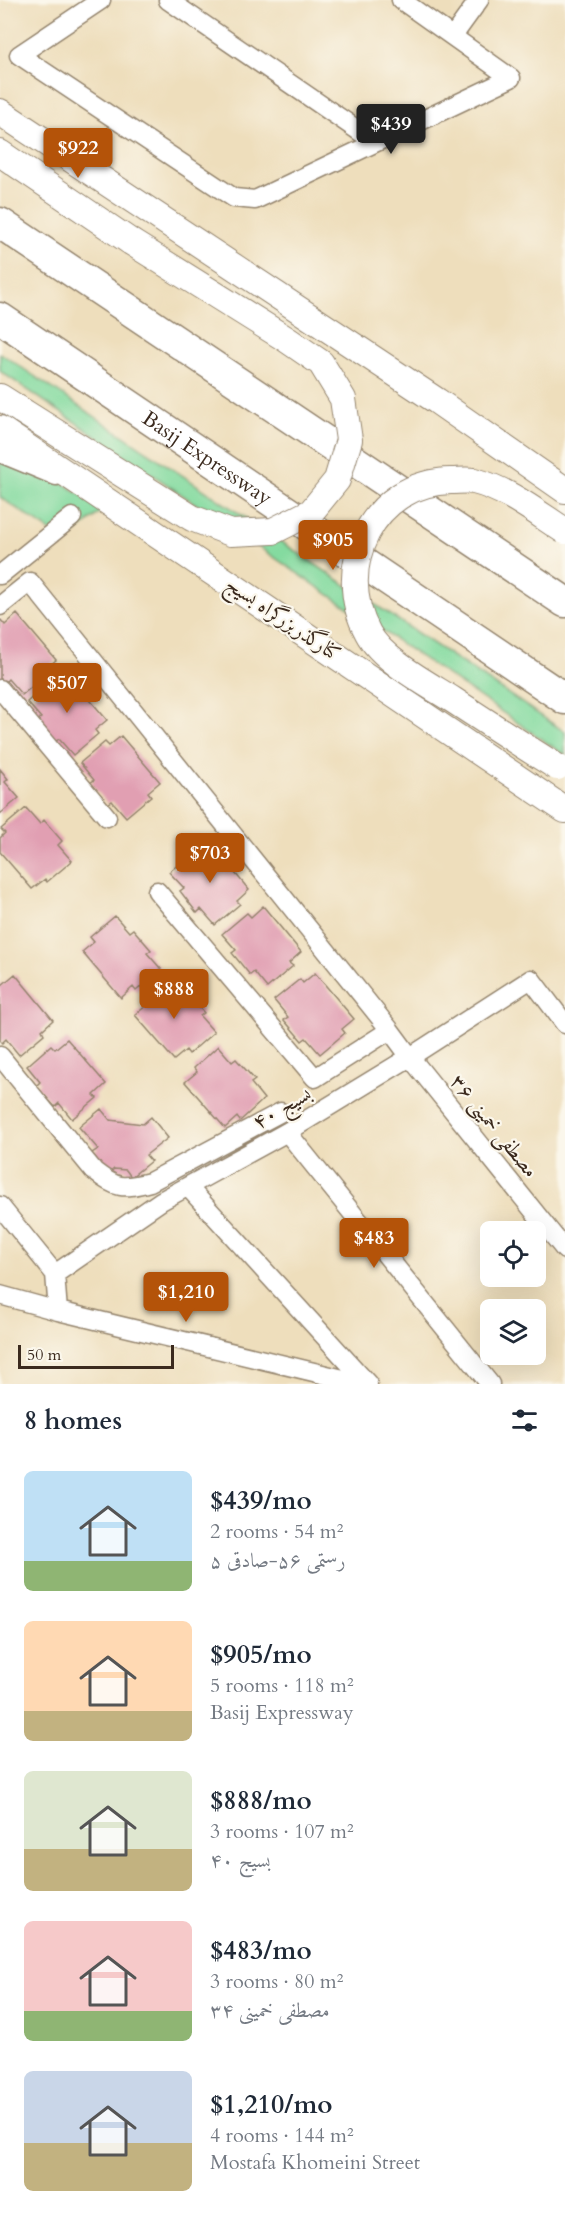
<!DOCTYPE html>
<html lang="en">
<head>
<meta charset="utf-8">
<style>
	body { margin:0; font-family:Cardo,Amiri,serif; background:#f6f6f7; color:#1f2937; height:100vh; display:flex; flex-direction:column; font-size:22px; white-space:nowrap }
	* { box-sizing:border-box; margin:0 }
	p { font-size:20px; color:#747a83 }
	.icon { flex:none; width:33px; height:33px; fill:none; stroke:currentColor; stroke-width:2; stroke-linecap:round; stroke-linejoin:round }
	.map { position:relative; height:1384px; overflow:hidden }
	.drawer { display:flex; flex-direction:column; background:#fff; flex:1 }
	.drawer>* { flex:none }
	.fabs { position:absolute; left:480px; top:1221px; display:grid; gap:12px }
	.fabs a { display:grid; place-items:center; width:66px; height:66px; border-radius:9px; background:#fff; box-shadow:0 6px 24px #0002; font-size:30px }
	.scale { position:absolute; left:18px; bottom:15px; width:156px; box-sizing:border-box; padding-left:6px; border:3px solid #3b2a1e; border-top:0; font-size:16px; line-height:21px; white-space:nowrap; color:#3b2a1e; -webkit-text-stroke:4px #fbf7ec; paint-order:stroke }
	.price { position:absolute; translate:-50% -51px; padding:0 14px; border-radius:6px; background:#b45309; color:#fff; font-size:20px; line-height:39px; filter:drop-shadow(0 2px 3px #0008) }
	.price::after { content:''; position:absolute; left:50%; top:36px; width:18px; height:14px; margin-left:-9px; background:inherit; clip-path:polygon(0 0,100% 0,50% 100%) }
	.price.current { background:#222; color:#fff }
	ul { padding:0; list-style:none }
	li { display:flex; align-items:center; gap:18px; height:150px; padding:0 24px }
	li span { display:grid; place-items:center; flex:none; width:168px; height:120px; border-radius:9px; color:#555 }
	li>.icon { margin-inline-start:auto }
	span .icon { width:72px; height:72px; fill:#fffc; stroke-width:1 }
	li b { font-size:26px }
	h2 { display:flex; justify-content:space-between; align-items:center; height:72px; padding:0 24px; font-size:26px }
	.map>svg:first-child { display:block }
	.green { fill:#83da9f; stroke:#5f825e; stroke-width:1.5 }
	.building { fill:#e19fb2 }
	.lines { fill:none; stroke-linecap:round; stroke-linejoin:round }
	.minor-casing { stroke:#94846d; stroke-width:21 }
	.secondary-casing { stroke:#94846d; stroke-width:28 }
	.trunk-casing { stroke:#94846d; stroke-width:33 }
	.minor { stroke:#fff; stroke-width:18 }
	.secondary { stroke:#fff; stroke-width:26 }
	.trunk { stroke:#fff; stroke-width:30 }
	.secondary-bridge-casing { stroke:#94846d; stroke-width:28; stroke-linecap:butt }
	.secondary-bridge { stroke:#fff; stroke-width:26 }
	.labels { text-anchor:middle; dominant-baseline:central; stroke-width:4.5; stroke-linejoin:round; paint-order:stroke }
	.street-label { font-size:21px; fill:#3b2a1e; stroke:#fbf7ec }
</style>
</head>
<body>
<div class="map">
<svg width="565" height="1384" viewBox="0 0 565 1384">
	<rect width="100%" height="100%" fill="#fbf7ec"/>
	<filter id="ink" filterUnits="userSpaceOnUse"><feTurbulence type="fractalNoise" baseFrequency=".0167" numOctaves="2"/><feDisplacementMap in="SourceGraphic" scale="12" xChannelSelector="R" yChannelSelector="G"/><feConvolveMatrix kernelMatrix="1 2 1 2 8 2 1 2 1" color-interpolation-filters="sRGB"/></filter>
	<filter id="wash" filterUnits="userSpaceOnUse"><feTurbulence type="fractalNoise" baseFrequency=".008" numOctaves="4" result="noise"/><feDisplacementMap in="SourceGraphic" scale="24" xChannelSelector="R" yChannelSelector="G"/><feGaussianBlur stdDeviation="1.35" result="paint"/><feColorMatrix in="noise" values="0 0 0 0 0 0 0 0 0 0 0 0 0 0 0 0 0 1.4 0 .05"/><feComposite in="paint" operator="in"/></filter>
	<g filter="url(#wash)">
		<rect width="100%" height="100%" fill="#eedebc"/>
		<path class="green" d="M0,353L565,732V755L0,371Z
			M0,440L103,510L65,541L0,497Z"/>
		<g id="blocks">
			<path class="building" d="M17,614L56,660L44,670L47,674L22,695L8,679L4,683L0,678V621L1,620L5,625Z
				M68,674L107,720L95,730L98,734L73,755L59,739L55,742L37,721L41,718L27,702L52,680L56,685Z
				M121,736L160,782L148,792L151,796L126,817L112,801L108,804L90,783L94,780L80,763L105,742L109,746Z
				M0,769L8,779L5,782L19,798L0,814Z
				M26,808L40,824L44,820L62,841L58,845L72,861L47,882L45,879L32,889L0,852V838L5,833L1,829Z
				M211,844L249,890L237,901L240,904L215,925L201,909L197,913L180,891L184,888L169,872L195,851L198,855Z
				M263,906L301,952L289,963L293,966L267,988L254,972L250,975L232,953L236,950L222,934L247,913L251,917Z
				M115,916L129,932L133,929L151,950L147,953L161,969L136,991L133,987L121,998L82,952L94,942L90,937Z
				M315,973L354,1019L342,1029L345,1033L320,1054L306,1038L302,1041L284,1020L288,1017L274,1000L300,979L303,983Z
				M15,974L53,1020L42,1030L44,1034L19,1055L6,1039L2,1043L0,1041V982L2,985Z
				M168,979L182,995L186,992L204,1013L200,1016L214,1032L189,1054L186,1050L174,1060L135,1015L147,1005L143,1000Z
				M67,1039L106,1084L94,1095L97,1098L72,1119L59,1103L55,1107L36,1086L40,1082L27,1066L51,1045L55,1049Z
				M218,1046L232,1062L236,1059L255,1080L251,1083L264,1099L240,1121L237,1117L225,1128L185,1082L197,1072L194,1068Z
				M101,1109L110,1120L143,1124L151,1117L168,1138L146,1155L151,1161L131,1177L126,1170L114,1169L108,1174L92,1153L98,1149L79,1127Z"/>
		</g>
	</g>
	<g filter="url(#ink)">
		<use href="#blocks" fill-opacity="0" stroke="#94846d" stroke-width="1.5"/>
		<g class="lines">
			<defs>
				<path id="minor" d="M101,0L19,55L234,198L255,200L511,78L401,0
					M168,0L375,142
					M453,36L479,0
					M0,453L56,476
					M0,575L72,517
					M0,606L30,582L390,1030L315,1078L157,891
					M0,689L107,817
					M390,1030L410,1057L565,1250
					M0,1056L94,1171C117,1189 122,1189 150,1182L281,1112
					M287,1132L490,1384
					M188,1187L368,1384
					M0,1206L55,1274L58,1311
					M55,1274L161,1201L287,1132L410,1057L531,979L565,1024
					M0,1295L58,1311L364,1384"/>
				<path id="secondary" d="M0,112L437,401L565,490
					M0,153L131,242
					M0,397L22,411
					M0,429L565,810"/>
				<g id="trunk">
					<path d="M0,223L565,602"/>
					<path id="s1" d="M0,318L565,699"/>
				</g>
			</defs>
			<use href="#minor" class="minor-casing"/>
			<use href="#secondary" class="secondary-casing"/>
			<use href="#trunk" class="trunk-casing"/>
			<use href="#minor" class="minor"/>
			<use href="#secondary" class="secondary"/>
			<use href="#trunk" class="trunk"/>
			<defs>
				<path id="secondary-bridge" d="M22,411L192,518L231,533L273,531L311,512L337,480L349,440L343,399L321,363L286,339L131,242
					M557,767C522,745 488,723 453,700C428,684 382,660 368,633C332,567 373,482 451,481C458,481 467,480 474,481C507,489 537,513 565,531"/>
			</defs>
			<use href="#secondary-bridge" class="secondary-bridge-casing"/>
			<use href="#secondary-bridge" class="secondary-bridge"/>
		</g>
	</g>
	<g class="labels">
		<g class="street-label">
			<text stroke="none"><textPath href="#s1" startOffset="250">Basij Expressway</textPath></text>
			<text transform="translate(283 619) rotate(34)">کنارگذربزرگراه بسیج</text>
			<text transform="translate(282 1108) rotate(-30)">بسیج ۴۰</text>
			<text transform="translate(494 1126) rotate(51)">مصطفی خمینی ۳۶</text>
		</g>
	</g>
</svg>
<div class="fabs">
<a><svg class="icon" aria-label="locate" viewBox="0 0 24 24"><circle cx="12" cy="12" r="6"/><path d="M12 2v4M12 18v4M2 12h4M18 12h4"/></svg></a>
<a><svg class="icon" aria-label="layers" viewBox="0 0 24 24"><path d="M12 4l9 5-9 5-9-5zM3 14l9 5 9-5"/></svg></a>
</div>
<div class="scale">50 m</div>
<b class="price current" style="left:391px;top:155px">$439</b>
<b class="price" style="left:78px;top:179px">$922</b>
<b class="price" style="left:333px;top:571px">$905</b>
<b class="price" style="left:67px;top:714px">$507</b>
<b class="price" style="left:210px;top:884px">$703</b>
<b class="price" style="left:174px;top:1020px">$888</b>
<b class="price" style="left:374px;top:1269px">$483</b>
<b class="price" style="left:186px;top:1323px">$1,210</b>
</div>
<section class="drawer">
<h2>8 homes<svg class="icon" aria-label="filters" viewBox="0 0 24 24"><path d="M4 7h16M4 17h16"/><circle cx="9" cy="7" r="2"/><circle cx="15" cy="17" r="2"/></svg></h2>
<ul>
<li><span style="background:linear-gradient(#bfe0f5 75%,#8fb573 0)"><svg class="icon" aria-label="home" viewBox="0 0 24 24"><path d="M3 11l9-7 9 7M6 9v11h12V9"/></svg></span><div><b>$439/mo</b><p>2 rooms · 54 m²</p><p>رستمی ۵۶-صادقی ۵</p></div></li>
<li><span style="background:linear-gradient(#ffd9b3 75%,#c2b280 0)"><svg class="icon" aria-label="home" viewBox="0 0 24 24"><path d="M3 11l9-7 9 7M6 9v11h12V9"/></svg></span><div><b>$905/mo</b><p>5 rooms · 118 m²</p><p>Basij Expressway</p></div></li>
<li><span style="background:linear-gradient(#dfe7d0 65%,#c2b280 0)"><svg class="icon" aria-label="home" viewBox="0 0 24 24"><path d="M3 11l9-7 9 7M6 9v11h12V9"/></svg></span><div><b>$888/mo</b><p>3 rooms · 107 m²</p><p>بسیج ۴۰</p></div></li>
<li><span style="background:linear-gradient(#f6c9c9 75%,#8fb573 0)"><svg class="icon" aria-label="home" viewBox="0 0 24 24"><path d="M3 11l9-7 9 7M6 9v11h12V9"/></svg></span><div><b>$483/mo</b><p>3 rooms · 80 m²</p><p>مصطفی خمینی ۳۴</p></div></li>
<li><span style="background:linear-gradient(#c9d6e8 60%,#c2b280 0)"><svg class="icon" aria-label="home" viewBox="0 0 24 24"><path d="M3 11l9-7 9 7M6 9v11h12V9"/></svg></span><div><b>$1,210/mo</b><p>4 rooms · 144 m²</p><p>Mostafa Khomeini Street</p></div></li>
</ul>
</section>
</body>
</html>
